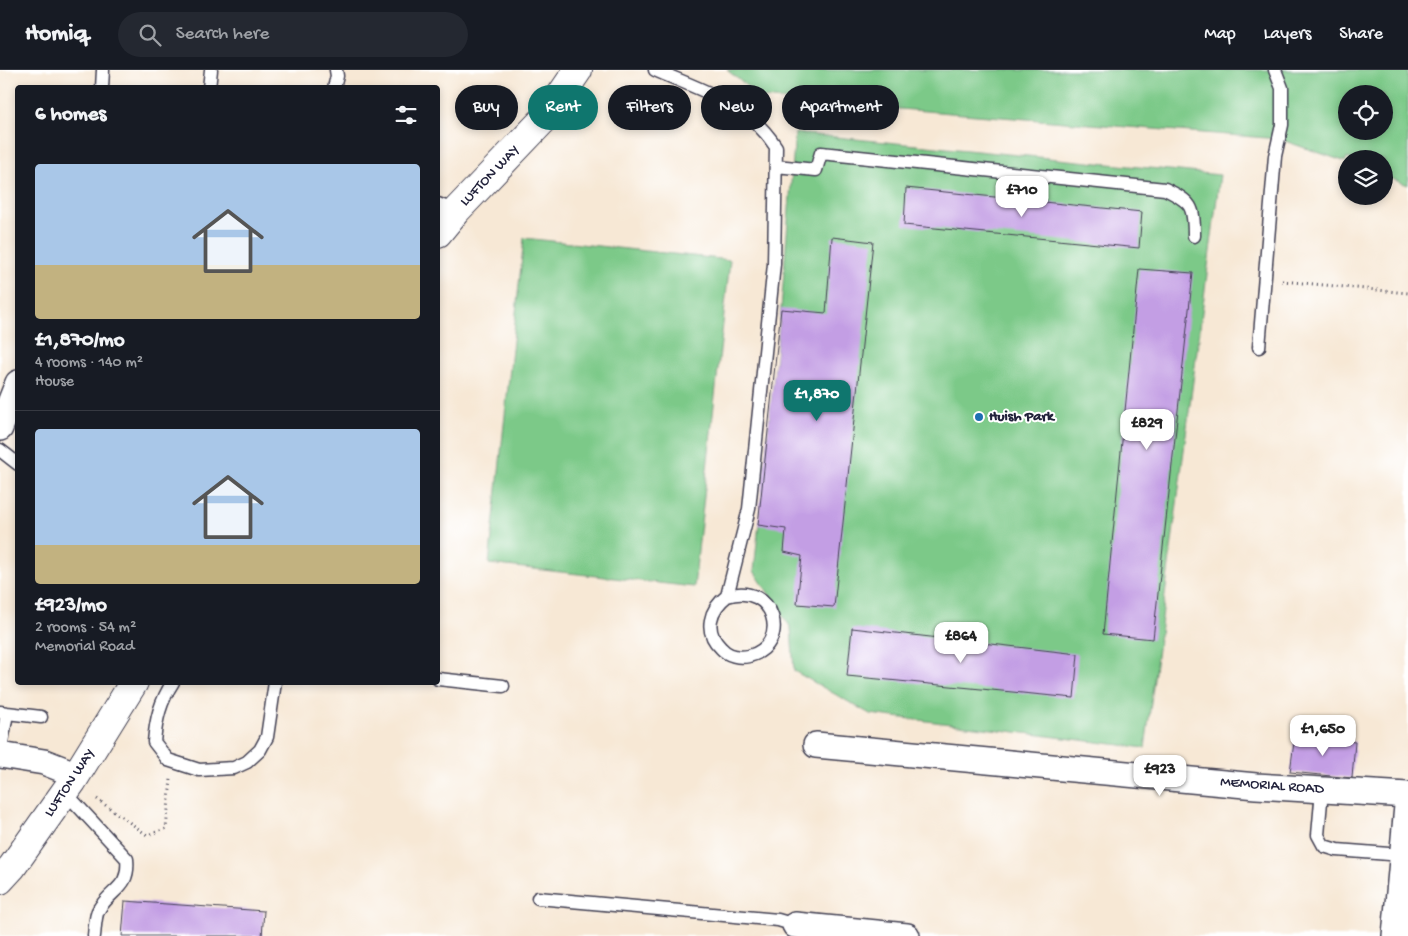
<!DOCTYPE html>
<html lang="en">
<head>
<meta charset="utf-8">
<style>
	body { margin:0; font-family:"Gochi Hand",sans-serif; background:#242831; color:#f1f3f6; height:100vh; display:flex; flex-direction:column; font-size:19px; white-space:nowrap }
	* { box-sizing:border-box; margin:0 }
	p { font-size:16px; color:#9ea1a6 }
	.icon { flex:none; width:28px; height:28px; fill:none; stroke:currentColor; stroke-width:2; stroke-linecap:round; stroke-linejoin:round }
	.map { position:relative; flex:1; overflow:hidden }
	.drawer { position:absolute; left:15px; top:15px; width:425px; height:600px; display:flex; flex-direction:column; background:#171b24; border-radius:5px; box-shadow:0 2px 8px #0003 }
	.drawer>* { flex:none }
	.top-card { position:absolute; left:455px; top:15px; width:475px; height:45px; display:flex; gap:10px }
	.buttons { position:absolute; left:1338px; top:15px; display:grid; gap:10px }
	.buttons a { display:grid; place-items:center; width:55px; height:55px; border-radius:50%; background:#171b24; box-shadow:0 2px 8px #0003; font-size:25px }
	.price { position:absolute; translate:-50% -42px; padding:0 11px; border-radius:10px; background:#fff; color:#222; font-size:16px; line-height:32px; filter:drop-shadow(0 1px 2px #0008) }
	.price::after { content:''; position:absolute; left:50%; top:30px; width:15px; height:11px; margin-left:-8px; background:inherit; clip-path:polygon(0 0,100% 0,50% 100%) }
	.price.current { background:#0f766e; color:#fff }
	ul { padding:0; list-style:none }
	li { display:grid; align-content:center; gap:10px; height:265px; padding:0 20px }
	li+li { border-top:1px solid #363941 }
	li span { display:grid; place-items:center; height:155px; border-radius:5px; color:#555 }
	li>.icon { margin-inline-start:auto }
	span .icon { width:90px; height:90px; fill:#fffc; stroke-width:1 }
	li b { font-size:21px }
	h2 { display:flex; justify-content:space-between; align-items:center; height:60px; padding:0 20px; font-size:21px }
	.tag { padding:0 18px; border-radius:22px; background:#171b24; box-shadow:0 2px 8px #0003; font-size:18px; line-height:45px }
	.tag.current { background:#0f766e; color:#fff }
	header { display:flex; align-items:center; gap:30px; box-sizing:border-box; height:70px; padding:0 25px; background:#171b24; border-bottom:1px solid #363941 }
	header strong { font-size:24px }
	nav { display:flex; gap:28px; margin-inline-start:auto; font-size:18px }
	.search { width:350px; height:45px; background:#242831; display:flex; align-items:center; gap:12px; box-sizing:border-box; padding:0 18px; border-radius:28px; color:#9ea1a6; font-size:19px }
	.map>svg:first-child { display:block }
	.green { fill:#7cc988; stroke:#4f7662; fill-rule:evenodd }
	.building { fill:#c39ee4 }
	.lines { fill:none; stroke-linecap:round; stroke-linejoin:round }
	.service-casing { stroke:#424052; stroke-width:15 }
	.minor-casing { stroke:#424052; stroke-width:28 }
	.tertiary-casing { stroke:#424052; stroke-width:30 }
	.path { stroke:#424052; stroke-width:3; stroke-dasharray:1 4; stroke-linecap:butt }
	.service { stroke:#fff; stroke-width:12 }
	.minor { stroke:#fff; stroke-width:25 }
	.tertiary { stroke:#fff; stroke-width:28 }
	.poi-dot { fill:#1f6fb2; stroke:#fff; stroke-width:2 }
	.labels { text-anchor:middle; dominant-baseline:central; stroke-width:4; stroke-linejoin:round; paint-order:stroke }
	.street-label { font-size:15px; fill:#22223b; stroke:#fff }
	.poi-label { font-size:15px; font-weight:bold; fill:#22223b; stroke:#fff; text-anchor:start }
</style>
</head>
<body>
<header>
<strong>Homiq</strong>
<div class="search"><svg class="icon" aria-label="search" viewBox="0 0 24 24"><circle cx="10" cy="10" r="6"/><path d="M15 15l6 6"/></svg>Search here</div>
<nav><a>Map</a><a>Layers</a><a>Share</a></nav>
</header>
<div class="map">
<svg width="1408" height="866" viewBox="0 0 1408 866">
	<rect width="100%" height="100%" fill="#fff"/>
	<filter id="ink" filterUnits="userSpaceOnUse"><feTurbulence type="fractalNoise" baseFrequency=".02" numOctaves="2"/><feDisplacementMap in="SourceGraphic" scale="10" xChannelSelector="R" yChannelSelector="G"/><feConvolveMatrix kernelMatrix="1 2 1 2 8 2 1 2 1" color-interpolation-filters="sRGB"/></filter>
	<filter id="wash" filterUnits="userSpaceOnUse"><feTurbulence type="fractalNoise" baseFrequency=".0096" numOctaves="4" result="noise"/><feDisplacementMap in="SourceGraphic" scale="20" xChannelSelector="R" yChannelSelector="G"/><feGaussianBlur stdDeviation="1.12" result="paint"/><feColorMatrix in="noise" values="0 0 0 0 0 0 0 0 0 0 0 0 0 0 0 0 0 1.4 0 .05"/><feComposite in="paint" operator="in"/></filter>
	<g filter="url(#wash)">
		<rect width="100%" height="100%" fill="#f7e8d5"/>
		<path class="green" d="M727,0H1408V115L1384,106V89H1346V92L1279,69L761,28ZM1346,24H1384V61H1346Z
			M795,63L1220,105L1145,678L870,644L794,601L791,558L754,501L781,239Z
			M524,168L730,190L694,517L489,494Z"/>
		<g id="blocks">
			<path class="building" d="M906,118L1142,142L1139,178L904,155Z
				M832,167L873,172L834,537L797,534L802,486L784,482L786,459L758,455L781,239L826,243Z
				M1139,199L1193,203L1153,569L1103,564Z
				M852,558L1078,584L1074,628L847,606Z
				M1295,665L1355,672L1352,708L1290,702Z
				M125,831L264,841L262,866H122Z"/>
		</g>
	</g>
	<g filter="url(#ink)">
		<use href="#blocks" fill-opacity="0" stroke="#424052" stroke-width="1"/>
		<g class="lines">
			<defs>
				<path id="service" d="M655,0C702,21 747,32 776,77L774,194L749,439L727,526C710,539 703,561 721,578C728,586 739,588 749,586C792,575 775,511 727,526
					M102,18L103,0
					M209,18L211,0
					M334,18L337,6L336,0
					M776,96L816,100L821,83L1165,119C1192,132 1194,136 1194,166
					M438,134L456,141
					M1259,277L1275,86L1282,55V18L1275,0
					M0,380L18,394
					M438,609L503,616
					M173,612C160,632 156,649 154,672L168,690L199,700L234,698L247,692L260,680L267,667L275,612
					M0,642L7,643L0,685
					M7,643L41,647
					M1322,720L1318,765L1324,776L1337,780L1402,785
					M65,722L127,789C130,818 112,818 99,839C95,845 95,858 94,866
					M538,828L778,850L795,855"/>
				<path id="minor" d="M0,358L18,313
					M816,675L1256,716L1408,725L1395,866
					M0,685L44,692L77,705
					M795,855L907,866"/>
				<path id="tertiary" d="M438,163L456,141L546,47L578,0
					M0,810L12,797L72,712L134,612"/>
			</defs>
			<use href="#service" class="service-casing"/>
			<use href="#minor" class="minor-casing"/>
			<use href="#tertiary" class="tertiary-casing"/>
			<path class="path" d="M1282,211L1408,223
				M97,729L147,765L166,759L171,709"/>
			<use href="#service" class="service"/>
			<use href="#minor" class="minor"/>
			<use href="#tertiary" class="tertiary"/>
		</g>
	</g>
	<circle class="poi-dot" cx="979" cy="347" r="5"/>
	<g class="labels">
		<g class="street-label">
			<text transform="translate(490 106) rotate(-46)">LUFTON WAY</text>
			<text transform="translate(70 713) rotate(-56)">LUFTON WAY</text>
			<text transform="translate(1272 716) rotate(4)">MEMORIAL ROAD</text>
		</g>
		<g class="poi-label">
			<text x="989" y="347">Huish Park</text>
		</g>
	</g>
</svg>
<div class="buttons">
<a><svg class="icon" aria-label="locate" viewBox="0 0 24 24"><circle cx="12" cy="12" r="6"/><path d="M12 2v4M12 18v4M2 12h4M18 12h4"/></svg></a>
<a><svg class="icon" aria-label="layers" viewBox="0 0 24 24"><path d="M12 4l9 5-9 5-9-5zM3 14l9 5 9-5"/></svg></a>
</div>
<b class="price" style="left:1022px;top:148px">£710</b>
<b class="price current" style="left:817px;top:352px">£1,870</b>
<b class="price" style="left:1147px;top:381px">£829</b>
<b class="price" style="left:961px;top:594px">£864</b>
<b class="price" style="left:1323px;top:687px">£1,650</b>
<b class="price" style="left:1160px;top:727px">£923</b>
<div class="top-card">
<a class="tag">Buy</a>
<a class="tag current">Rent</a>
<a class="tag">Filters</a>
<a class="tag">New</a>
<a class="tag">Apartment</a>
</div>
<section class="drawer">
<h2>6 homes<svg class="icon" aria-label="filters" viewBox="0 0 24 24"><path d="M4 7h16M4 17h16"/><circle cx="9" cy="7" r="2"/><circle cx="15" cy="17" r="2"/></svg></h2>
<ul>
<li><span style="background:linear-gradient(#a9c7e8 65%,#c2b280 0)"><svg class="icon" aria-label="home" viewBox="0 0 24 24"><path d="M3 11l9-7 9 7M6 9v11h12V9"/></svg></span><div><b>£1,870/mo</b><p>4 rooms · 140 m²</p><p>House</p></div></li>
<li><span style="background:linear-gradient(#a9c7e8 75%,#c2b280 0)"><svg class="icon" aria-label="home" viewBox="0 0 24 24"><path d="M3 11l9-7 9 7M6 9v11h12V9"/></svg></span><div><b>£923/mo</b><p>2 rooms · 54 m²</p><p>Memorial Road</p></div></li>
</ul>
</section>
</div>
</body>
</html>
